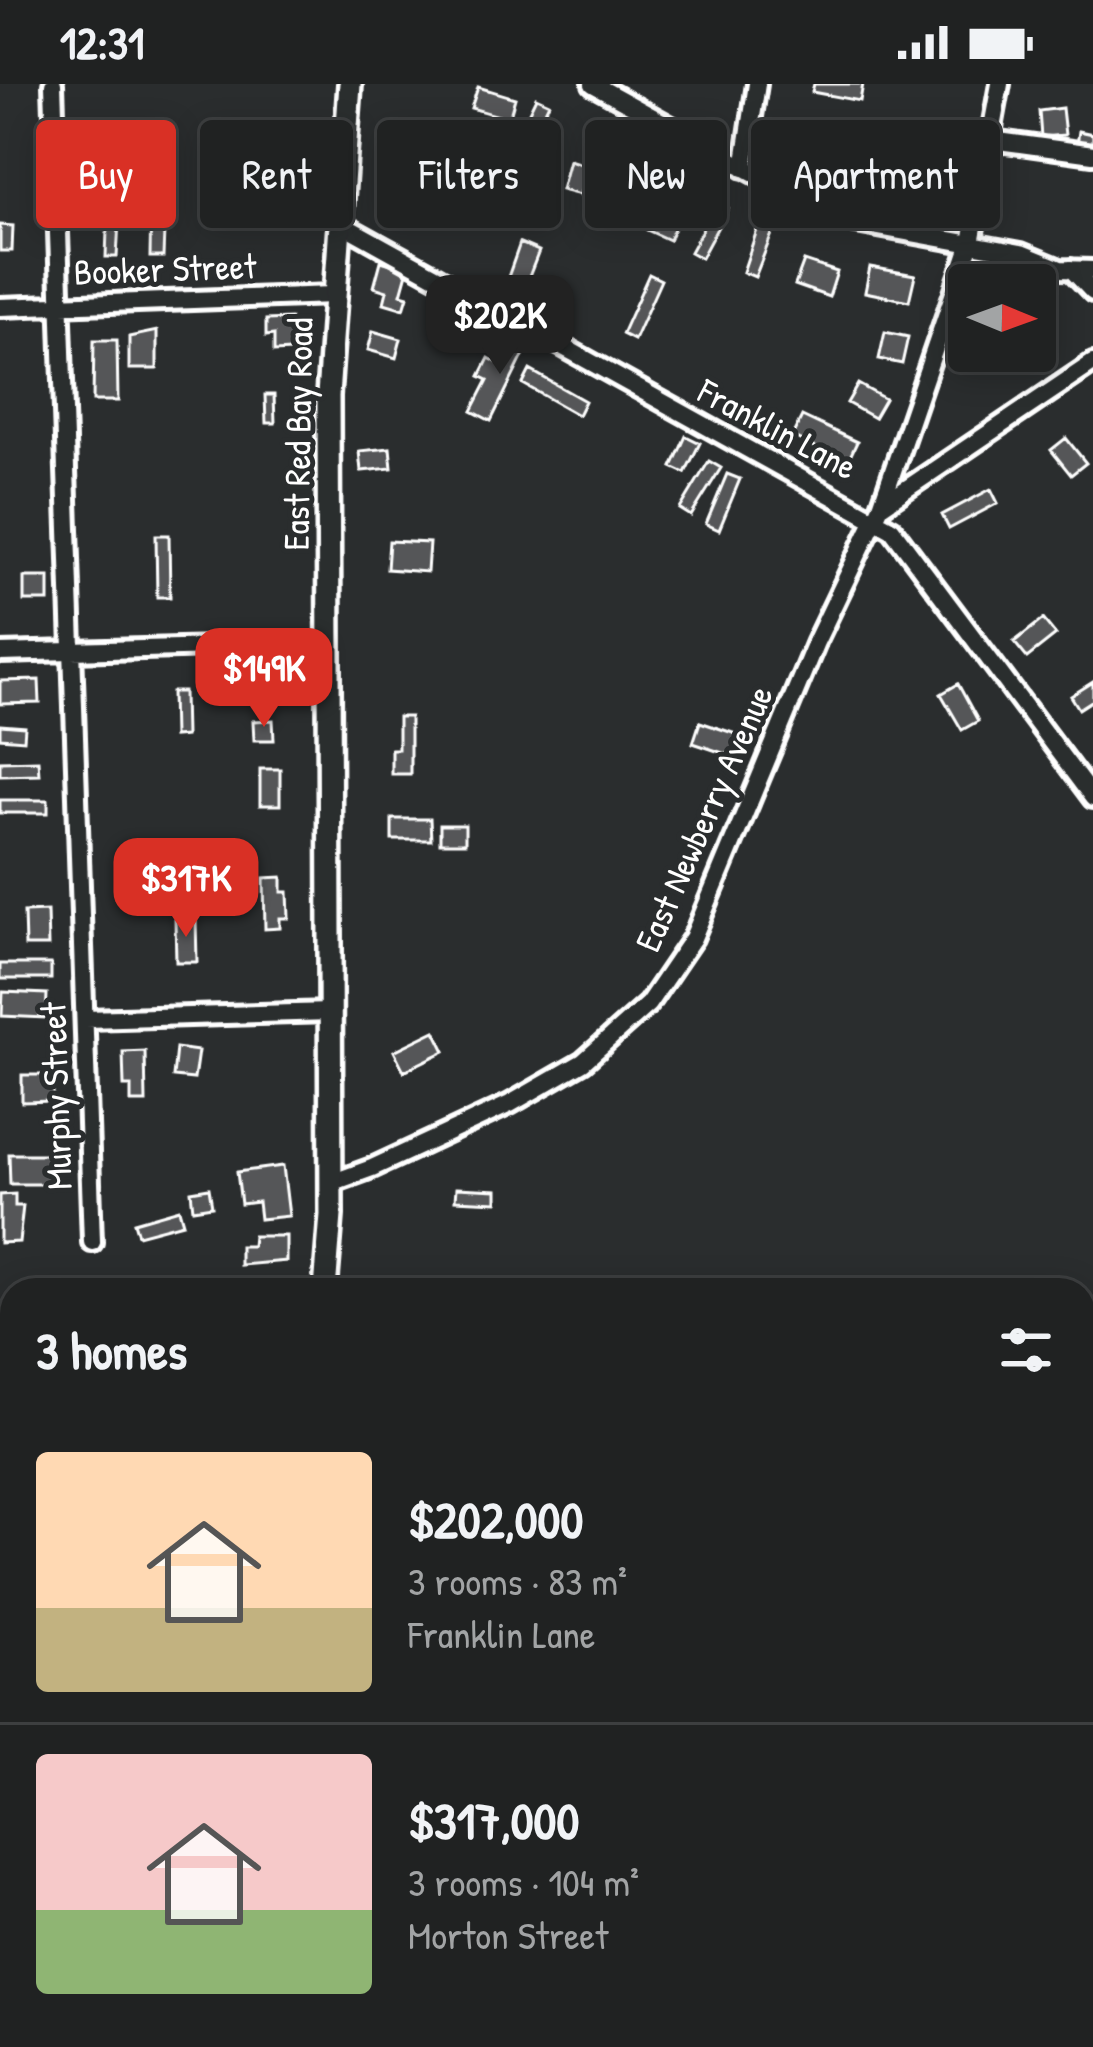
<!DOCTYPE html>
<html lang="en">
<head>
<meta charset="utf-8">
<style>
	body { margin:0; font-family:"Patrick Hand",sans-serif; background:#2d2f2f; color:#f1f3f6; height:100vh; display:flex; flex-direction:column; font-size:45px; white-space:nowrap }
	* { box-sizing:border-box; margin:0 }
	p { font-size:39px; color:#a2a4a5 }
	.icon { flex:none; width:66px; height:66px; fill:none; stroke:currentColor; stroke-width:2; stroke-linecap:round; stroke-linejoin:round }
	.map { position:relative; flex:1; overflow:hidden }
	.side { position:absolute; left:0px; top:1194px; width:1095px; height:771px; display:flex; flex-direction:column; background:#202222; border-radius:36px 36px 0 0; box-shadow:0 6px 30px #0003,0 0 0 3px #3d3f40 }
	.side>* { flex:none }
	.top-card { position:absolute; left:36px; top:36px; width:1023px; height:108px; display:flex; gap:24px }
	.needle { width:78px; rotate:91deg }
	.buttons { position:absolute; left:948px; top:180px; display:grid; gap:24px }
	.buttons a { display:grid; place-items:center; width:108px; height:108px; border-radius:12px; background:#202222; box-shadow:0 6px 30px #0003,0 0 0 3px #3d3f40; font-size:60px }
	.price { position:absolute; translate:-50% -102px; padding:0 27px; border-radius:24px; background:#d93025; color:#fff; font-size:39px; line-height:78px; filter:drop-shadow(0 3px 6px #0008) }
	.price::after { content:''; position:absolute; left:50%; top:72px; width:36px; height:27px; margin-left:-18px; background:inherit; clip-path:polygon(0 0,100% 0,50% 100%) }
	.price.active { background:#222; color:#fff }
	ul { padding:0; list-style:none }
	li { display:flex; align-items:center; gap:36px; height:300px; padding:0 36px }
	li+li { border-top:3px solid #3d3f40 }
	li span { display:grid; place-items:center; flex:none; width:336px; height:240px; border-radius:12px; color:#555 }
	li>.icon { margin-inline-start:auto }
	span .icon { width:144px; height:144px; fill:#fffc; stroke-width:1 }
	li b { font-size:51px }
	h2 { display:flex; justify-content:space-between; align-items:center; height:144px; padding:0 36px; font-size:51px }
	.tag { padding:0 42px; border-radius:12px; background:#202222; box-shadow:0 6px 30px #0003,0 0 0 3px #3d3f40; font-size:42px; line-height:108px }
	.tag.active { background:#d93025; color:#fff }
	.status { display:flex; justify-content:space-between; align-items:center; height:84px; padding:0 60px; background:#202222; direction:ltr }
	.status svg { height:33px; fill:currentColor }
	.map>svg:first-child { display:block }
	.building { fill:#555758; stroke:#fff; stroke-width:3 }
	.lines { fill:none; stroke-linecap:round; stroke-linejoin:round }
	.minor-casing { stroke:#fff; stroke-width:26 }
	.tertiary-casing { stroke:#fff; stroke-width:30 }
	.minor { stroke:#2a2d2e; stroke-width:16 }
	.tertiary { stroke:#2a2d2e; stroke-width:21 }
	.rail { stroke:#fff; stroke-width:6; stroke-dasharray:18 9; stroke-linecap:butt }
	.labels { text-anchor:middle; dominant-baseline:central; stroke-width:10; stroke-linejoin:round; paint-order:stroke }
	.street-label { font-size:36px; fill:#fff; stroke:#2a2d2e }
</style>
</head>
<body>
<div class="status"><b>12:31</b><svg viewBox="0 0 49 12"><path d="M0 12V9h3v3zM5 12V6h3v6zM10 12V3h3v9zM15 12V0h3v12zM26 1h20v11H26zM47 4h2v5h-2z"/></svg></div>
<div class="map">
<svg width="1093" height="1963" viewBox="0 0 1093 1963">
	<rect width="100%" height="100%" fill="#2a2d2e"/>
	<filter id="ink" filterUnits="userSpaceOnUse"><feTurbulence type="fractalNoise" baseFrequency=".00833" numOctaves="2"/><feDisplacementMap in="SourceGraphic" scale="24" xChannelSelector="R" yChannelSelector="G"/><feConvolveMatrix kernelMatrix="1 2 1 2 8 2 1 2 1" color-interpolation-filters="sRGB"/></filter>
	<g filter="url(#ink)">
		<path class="building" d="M814,0H863L860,17L812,8Z
			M478,3L515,14L509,35L471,24Z
			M536,13L549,19L522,75L509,69Z
			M1062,24L1065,51L1041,53L1039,27Z
			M893,44L943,66L933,89L882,67Z
			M1079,47L1093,50V70L1076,67Z
			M816,58L852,73L846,86L810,71Z
			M430,64L471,80L458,115L440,107L432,126L409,117Z
			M626,65L651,75L626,137L602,127Z
			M569,76L588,82L580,111L561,106Z
			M672,90L693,100L669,156L647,146Z
			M717,118L728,124L701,174L690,168Z
			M108,119H120L117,173H106Z
			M151,120H165L163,173H150Z
			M759,140L774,145L755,193L743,188Z
			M0,141L13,142L12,167H0Z
			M520,159L539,167L525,203L507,196Z
			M381,177L408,185L401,210L408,212L404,225L384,219L387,207L374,203Z
			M804,177L837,188L829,213L795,201Z
			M870,183L915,191L909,217L865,208Z
			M649,190L661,196L634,256L622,250Z
			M290,235L291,267L274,268V251L266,252V236Z
			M157,247V285H129V253Z
			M373,247L401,255L396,274L368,266Z
			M885,248L908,253L902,280L879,275Z
			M510,250L529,260L491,337L472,327L488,296L480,292L489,274L496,278Z
			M94,256H117L118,317H93Z
			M530,286L585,317L578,331L523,300Z
			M858,300L885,315L874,334L847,319Z
			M265,311H274L275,339H266Z
			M802,332L857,358L847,379L792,352Z
			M686,352L700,359L685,389L672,383Z
			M1066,354L1086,379L1071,391L1051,366Z
			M390,364L392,384L361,387L359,367Z
			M709,377L721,384L691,432L680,425Z
			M727,390L740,395L719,446L706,440Z
			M991,405L998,419L949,445L942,431Z
			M156,451H169L170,513H157Z
			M389,457L429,459L427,488L387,485Z
			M24,493H49V517H24Z
			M1043,535L1056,551L1027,574L1014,558Z
			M202,593H229L230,618H202Z
			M39,596L40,619L0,620V597Z
			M1093,598V616L1079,625L1071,612Z
			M958,600L978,637L962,646L941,610Z
			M172,608H184L185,652L173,653Z
			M398,633H410V690H391V665H398Z
			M273,636L274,656H254L253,637Z
			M700,638L739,651L732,672L693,659Z
			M0,641L25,643L24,656L0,654Z
			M38,676L39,690L0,691V677Z
			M260,685H280V721H260Z
			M0,716H48V729H0Z
			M392,735H430L431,756H392Z
			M440,741H465V759H440Z
			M282,793V808H288L289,834H280V844L265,845L264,794Z
			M47,827L48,862H25L24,828Z
			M196,834L197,878H176L175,835Z
			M0,880H51V895H0Z
			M3,908L47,910L46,934L2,932Z
			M435,947L445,967L404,987L394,967Z
			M176,964L198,967L194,995L173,993Z
			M145,967L146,1018H131V1002H124L123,968Z
			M22,991H53V1017L22,1018Z
			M9,1070H56L57,1100H10Z
			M283,1082L289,1132L260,1135L258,1118L241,1120L237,1088Z
			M209,1104L212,1122L193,1125L191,1107Z
			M456,1104L497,1106V1118L455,1116Z
			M15,1110V1122H23L19,1158L0,1159V1111Z
			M179,1125L183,1139L138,1151L134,1138Z
			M253,1152H286V1177L240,1181V1162H252Z
			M12,1460V1504L3,1506L0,1466Z
			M11,1646L12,1681L0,1684V1649Z"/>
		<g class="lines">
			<defs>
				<path id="minor" d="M53,0L92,1158
					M593,0L840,136L1021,169L1060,185L1093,186
					M991,56L1093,70
					M744,84L757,0
					M338,138L892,445L1093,714
					M1071,185L1093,208
					M0,223L333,211
					M881,422L971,159L1000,0
					M0,569L328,560
					M86,935L331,928
					M331,1099L372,1084L510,1020L583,978L648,920L693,854L816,558L881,422L1093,279
					M0,1576L12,1593
					M1083,1585L1093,1578
					M0,1746L12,1741
					M888,1953L894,1963"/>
				<path id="tertiary" d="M325,1206L331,1131L328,312L350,0
					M276,1963L278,1953"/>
			</defs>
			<use href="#minor" class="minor-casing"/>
			<use href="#tertiary" class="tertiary-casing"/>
			<use href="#minor" class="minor"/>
			<use href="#tertiary" class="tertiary"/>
			<path class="rail" d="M1083,1547L1093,1541
				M381,1963L397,1953"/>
		</g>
	</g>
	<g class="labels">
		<g class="street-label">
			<text transform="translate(165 184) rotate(-2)">Booker Street</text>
			<text transform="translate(778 344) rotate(28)">Franklin Lane</text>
			<text transform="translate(297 350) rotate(-89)">East Red Bay Road</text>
			<text transform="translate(703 734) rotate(-66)">East Newberry Avenue</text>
			<text transform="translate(55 1012) rotate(-92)">Murphy Street</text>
		</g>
	</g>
</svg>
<div class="buttons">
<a><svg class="needle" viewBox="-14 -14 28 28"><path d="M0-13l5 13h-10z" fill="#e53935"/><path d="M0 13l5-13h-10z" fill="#a2a4a5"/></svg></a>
</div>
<b class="price active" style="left:500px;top:293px">$202K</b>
<b class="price" style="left:264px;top:646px">$149K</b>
<b class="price" style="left:186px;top:856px">$317K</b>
<div class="top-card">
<a class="tag active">Buy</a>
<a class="tag">Rent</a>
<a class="tag">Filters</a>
<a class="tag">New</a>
<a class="tag">Apartment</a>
</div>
<section class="side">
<h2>3 homes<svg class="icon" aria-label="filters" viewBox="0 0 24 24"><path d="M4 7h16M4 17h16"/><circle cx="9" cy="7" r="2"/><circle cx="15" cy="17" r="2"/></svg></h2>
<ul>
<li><span style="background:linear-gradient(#ffd9b3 65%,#c2b280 0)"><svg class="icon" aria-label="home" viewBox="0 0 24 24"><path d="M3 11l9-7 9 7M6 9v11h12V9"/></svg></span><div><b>$202,000</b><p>3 rooms · 83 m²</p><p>Franklin Lane</p></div></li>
<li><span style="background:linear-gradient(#f6c9c9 65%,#8fb573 0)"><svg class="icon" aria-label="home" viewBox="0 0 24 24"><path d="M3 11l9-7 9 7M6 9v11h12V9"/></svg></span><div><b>$317,000</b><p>3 rooms · 104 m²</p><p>Morton Street</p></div></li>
</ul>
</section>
</div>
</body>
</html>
